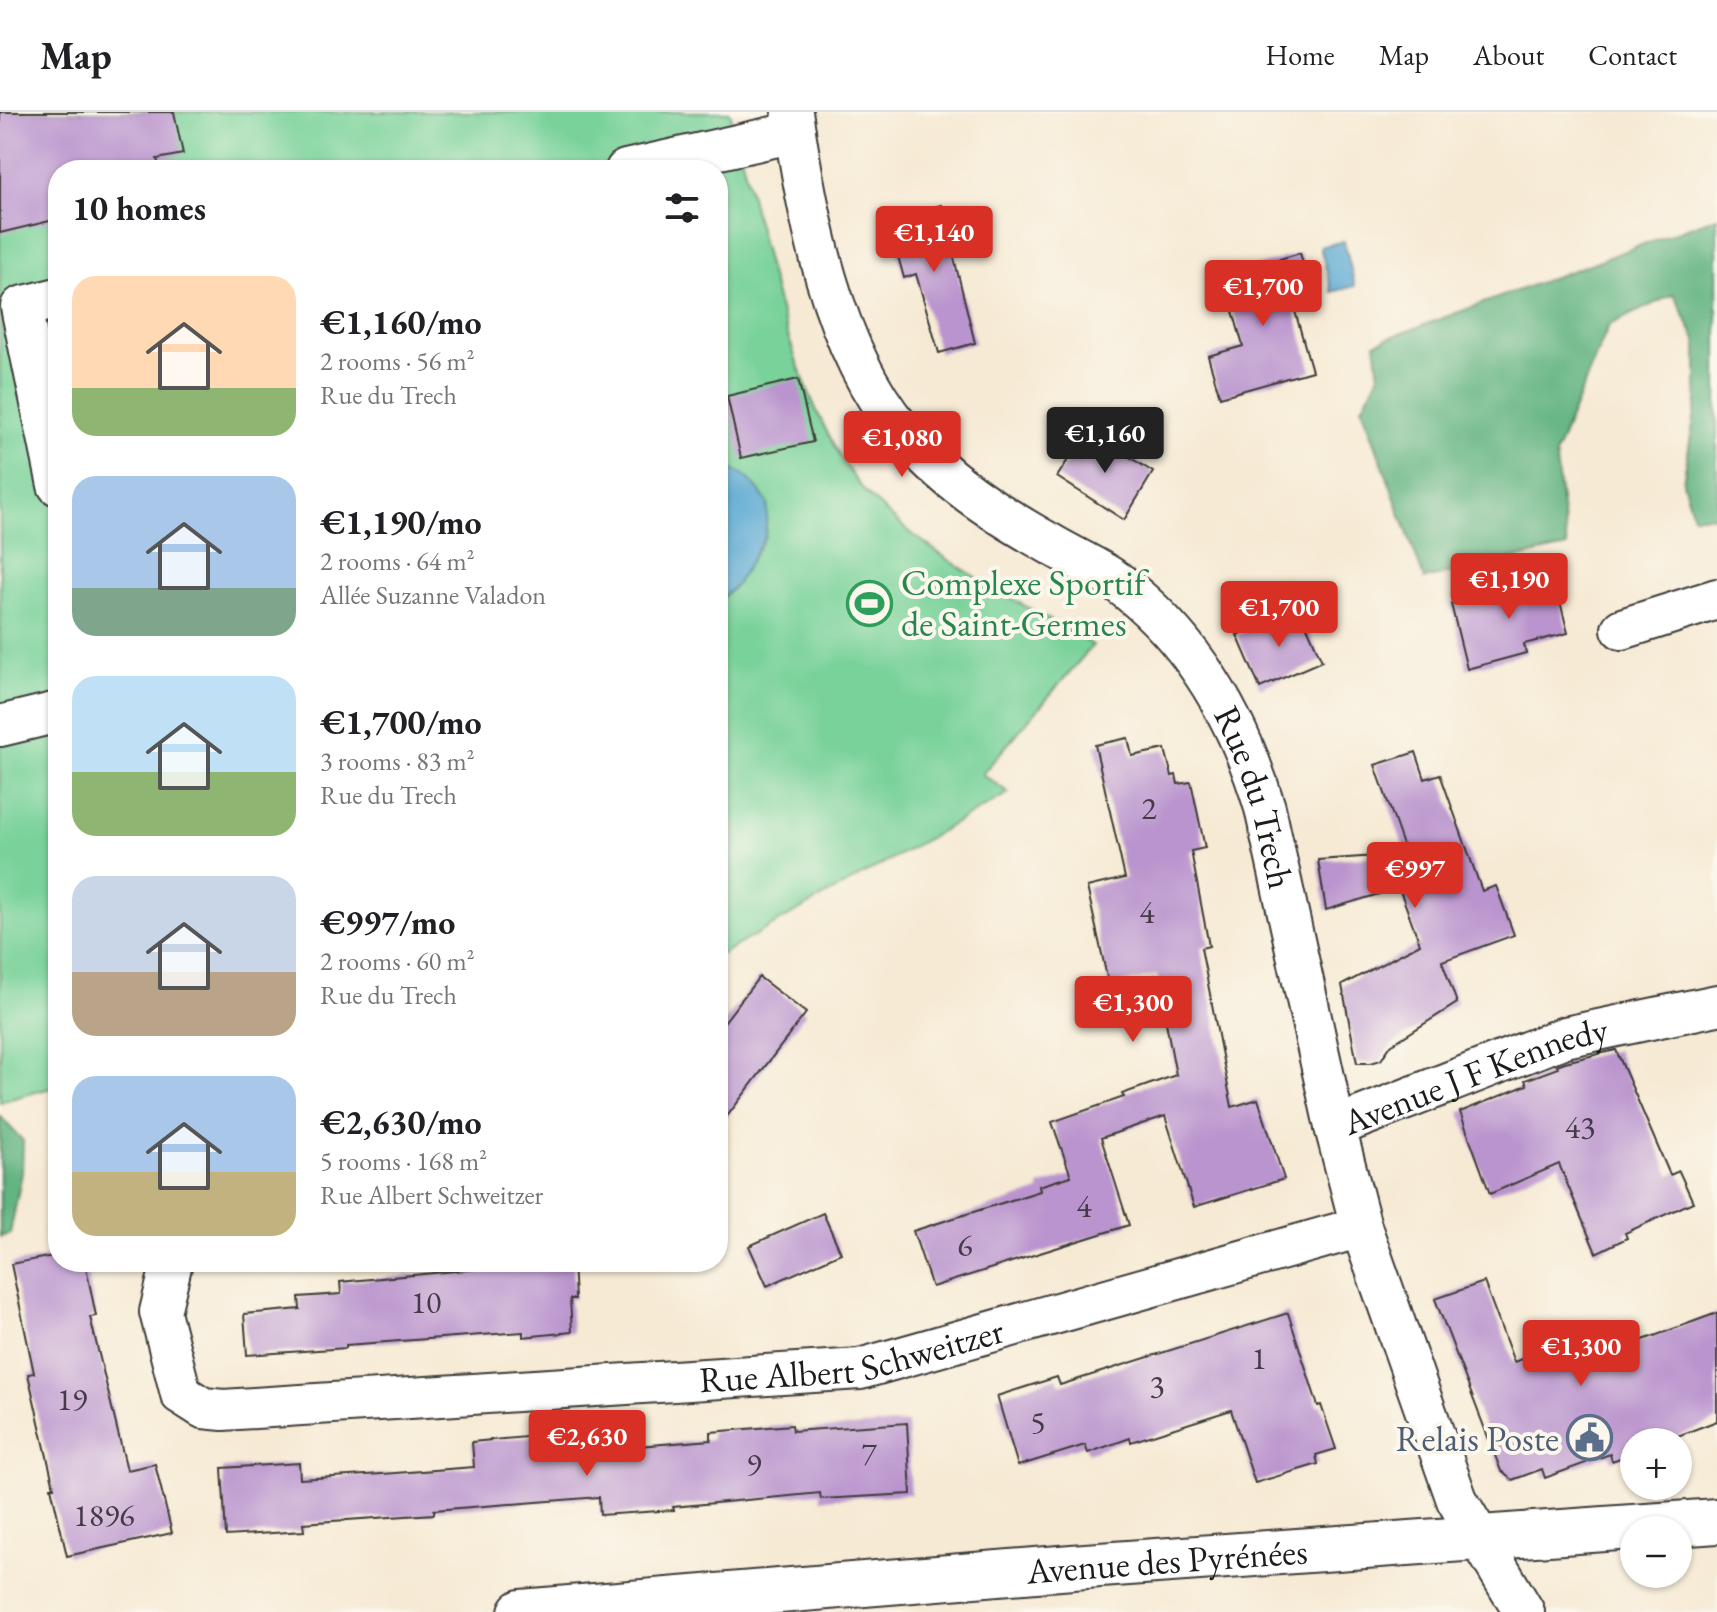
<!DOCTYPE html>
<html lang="en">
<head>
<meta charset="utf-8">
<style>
	body { margin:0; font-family:"EB Garamond",serif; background:#f6f6f6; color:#202124; height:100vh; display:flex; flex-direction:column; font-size:30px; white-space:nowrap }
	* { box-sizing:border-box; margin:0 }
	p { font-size:26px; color:#757577 }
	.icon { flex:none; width:44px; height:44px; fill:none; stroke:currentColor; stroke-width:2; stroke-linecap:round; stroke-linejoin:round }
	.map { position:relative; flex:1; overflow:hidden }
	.sheet { position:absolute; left:48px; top:48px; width:680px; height:1112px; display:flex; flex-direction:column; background:#fff; border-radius:32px; box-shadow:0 2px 6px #0004 }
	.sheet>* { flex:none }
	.fabs { position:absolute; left:1620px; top:1316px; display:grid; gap:16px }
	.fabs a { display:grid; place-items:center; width:72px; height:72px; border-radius:50%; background:#fff; box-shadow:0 2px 6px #0004; font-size:40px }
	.price { position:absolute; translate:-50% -68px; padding:0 18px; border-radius:8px; background:#d93025; color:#fff; font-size:26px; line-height:52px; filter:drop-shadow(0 2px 4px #0008) }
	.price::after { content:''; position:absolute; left:50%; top:48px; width:24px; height:18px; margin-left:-12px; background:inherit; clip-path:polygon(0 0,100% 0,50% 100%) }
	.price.active { background:#222; color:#fff }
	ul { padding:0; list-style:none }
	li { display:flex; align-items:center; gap:24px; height:200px; padding:0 24px }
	li span { display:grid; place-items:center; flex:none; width:224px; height:160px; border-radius:24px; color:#555 }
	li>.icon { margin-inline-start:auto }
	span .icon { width:96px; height:96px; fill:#fffc; stroke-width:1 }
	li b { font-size:34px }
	h2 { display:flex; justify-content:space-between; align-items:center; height:96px; padding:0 24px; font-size:34px }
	header { display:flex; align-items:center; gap:48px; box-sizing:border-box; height:112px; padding:0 40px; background:#fff; border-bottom:2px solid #e0e0e0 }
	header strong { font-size:38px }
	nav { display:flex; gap:44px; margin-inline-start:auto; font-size:28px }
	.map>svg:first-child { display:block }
	.green { fill:#78d299; stroke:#4a775a; stroke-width:2 }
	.forest { fill:#62b481; stroke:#3f684e; stroke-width:2 }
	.water { fill:#58a8d2; stroke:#3a6277; stroke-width:2 }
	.building { fill:#ba94ce }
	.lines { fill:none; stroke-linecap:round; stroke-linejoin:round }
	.minor-casing { stroke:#3d3b38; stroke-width:44 }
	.major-casing { stroke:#3d3b38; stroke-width:48 }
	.minor { stroke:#fff; stroke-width:40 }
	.major { stroke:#fff; stroke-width:44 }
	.labels { text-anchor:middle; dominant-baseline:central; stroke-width:8; stroke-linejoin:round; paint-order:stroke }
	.number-label { font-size:32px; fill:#443a48 }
	.leisure-label { font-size:36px; fill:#27864d; stroke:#fbf7ec; text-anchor:start }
	.street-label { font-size:36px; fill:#1c1c1c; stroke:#fbf7ec }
	.service-label { font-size:36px; fill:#4e5e75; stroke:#fbf7ec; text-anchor:end }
</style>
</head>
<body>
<header>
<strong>Map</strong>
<nav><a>Home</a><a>Map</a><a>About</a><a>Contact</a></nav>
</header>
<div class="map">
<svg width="1717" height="1500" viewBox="0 0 1717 1500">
	<rect width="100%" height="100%" fill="#fbf7ec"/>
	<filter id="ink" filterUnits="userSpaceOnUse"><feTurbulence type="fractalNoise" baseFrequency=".0125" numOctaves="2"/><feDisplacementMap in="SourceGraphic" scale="16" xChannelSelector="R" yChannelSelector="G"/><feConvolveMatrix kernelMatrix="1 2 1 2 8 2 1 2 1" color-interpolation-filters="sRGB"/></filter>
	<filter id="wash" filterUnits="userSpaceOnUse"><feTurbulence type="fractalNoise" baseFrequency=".006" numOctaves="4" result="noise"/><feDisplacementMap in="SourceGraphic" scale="32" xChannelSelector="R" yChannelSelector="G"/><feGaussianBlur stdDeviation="1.8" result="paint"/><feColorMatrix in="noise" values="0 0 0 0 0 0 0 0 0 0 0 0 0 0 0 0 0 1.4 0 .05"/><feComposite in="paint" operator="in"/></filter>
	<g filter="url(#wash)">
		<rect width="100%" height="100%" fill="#f6ead4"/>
		<path class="green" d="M0,0H730C759,107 776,220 827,320C839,343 852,367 870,385C933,448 1018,488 1093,533L982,662L1009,681L718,844V58H58V974L0,990Z"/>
		<path class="forest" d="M1717,105V404H1693L1683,370L1697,289V230L1674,182L1609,213L1555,342L1567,435L1424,467L1362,295L1379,264L1375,231Z
			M0,1004L23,1029L22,1061L10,1122L0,1125Z"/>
		<path class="water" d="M1344,129L1355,174L1332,180L1320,135Z
			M718,356C745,356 753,371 768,391L765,425L736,473L718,490Z"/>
		<g id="blocks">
			<path class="building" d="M0,0H174L183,42L157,47L160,58H58V107L0,121Z
				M941,93L975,231L939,241L916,162L904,166L888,108Z
				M1300,141L1309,172L1289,178L1312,259L1220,285L1208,244L1243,234L1223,164Z
				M798,267L813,330L741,346L727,284Z
				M1087,318L1153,360L1124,408L1057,365Z
				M1553,462L1568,521L1524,532L1526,541L1467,557L1451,492L1512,477L1511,473Z
				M1302,503L1322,549L1260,576L1237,523L1276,505L1280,512Z
				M1128,626L1132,644L1165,637L1172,664L1176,663L1178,672L1191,670L1205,736L1191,739L1209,834L1201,836L1232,995L1258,987L1284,1067L1194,1095L1165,1004L1101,1026L1129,1113L932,1175L913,1119L1040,1079L1039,1074L1071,1064L1052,1010L1124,985L1122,982L1176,963L1157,863L1109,874L1087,775L1125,766L1095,633Z
				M1416,640L1425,667L1440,662L1482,779L1496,774L1514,823L1442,849L1457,891L1391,933L1381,948L1371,951H1357L1342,873L1420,832L1399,776L1326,798L1318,748L1406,742L1375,653Z
				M759,865L806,901L718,1016V918Z
				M1616,938L1670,1063L1679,1059L1693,1090L1625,1121L1627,1126L1596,1141L1559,1052L1490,1082L1460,1000L1527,973L1525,968L1558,956L1557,953L1565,950Z
				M823,1101L841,1141L767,1174L749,1134Z
				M58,1143V1150H85L96,1204L90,1205L127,1358L155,1352L172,1421L67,1444L51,1375H54L28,1262L34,1261L11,1152Z
				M517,1150H573L575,1187H570L572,1220L523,1225V1220L346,1233V1236L247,1243L244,1202L300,1197L299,1185L341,1182L340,1170L517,1153Z
				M1484,1170L1514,1250L1615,1212L1624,1235L1717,1201V1309L1662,1330H1634V1341L1612,1349L1610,1342L1545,1366L1542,1357L1512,1368L1501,1359L1435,1187Z
				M1288,1201L1318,1294L1321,1293L1336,1337L1316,1343L1318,1352L1255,1371L1231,1298L1131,1330L1130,1326L1088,1341L1085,1333L1018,1354L997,1284L1057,1265L1060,1273Z
				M907,1311L911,1382L821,1387L820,1381L673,1395L674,1398L600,1403L599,1385L434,1398V1402L303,1411L304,1419L226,1424L222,1356L299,1351L300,1367L382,1362L474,1355L472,1330L536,1324L537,1343L626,1338V1335L711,1328V1320L792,1313L793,1319Z"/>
		</g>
	</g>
	<g filter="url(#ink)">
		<use href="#blocks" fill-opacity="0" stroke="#3d3b38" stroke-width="2"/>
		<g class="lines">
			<defs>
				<g id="minor">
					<path id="s1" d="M792,0C807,102 832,236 900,317C943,368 995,401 1052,433C1074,446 1100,457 1120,472C1195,529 1239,608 1265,696L1335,1015L1361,1115L1457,1388L1524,1500"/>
					<path d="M626,58L795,20"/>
					<path d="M58,186L21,195L58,373"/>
					<path d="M1622,517L1717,487"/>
					<path d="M0,614L58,600"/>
					<path id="s2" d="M1335,1015L1565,925L1717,893"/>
					<path id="s3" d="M172,1150L160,1200L181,1282L203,1296L223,1298L860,1257L1361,1115"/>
				</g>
				<g id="major">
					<path id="s4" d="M521,1500L1072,1455L1717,1409"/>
				</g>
			</defs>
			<use href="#minor" class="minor-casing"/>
			<use href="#major" class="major-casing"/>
			<use href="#minor" class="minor"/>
			<use href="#major" class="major"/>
		</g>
	</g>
	<defs>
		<symbol id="stadium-ring" viewBox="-11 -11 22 22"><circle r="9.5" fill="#fbf7ec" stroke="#2e9e5b" stroke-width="1.5"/><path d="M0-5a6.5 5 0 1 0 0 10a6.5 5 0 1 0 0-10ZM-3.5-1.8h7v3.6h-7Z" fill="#2e9e5b"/></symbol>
		<symbol id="civic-ring" viewBox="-11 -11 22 22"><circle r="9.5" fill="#fbf7ec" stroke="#5c6f8a" stroke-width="1.5"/><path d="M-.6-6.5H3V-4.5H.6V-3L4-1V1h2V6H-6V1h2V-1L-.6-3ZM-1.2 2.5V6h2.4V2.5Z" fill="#5c6f8a"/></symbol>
	</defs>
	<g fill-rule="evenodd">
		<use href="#stadium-ring" x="844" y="466" width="51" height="51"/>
		<use href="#civic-ring" x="1564" y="1300" width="51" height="51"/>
	</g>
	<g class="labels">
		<g class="number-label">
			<text x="1149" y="696">2</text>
			<text x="1147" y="800">4</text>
			<text x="1580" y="1015">43</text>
			<text x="1084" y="1094">4</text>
			<text x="965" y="1133">6</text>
			<text x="426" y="1190">10</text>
			<text x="1259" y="1246">1</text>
			<text x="1157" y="1274">3</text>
			<text x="72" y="1287">19</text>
			<text x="1038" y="1310">5</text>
			<text x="869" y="1341">7</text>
			<text x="754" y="1352">9</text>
			<text x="104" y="1403">1896</text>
		</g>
		<g class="leisure-label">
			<text x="901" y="470">Complexe Sportif<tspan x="901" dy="41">de Saint-Germes</tspan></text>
		</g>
		<g class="street-label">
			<text stroke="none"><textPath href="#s1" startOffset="868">Rue du Trech</textPath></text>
			<text stroke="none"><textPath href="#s2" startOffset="150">Avenue J F Kennedy</textPath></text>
			<text stroke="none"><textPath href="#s3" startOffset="814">Rue Albert Schweitzer</textPath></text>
			<text stroke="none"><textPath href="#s4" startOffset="648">Avenue des Pyrénées</textPath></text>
		</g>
		<g class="service-label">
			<text x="1559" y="1326">Relais Poste</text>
		</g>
	</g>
</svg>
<div class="fabs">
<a>+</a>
<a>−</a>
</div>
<b class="price" style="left:934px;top:162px">€1,140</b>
<b class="price" style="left:1263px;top:216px">€1,700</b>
<b class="price active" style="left:1105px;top:363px">€1,160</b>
<b class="price" style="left:902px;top:367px">€1,080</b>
<b class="price" style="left:1509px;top:509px">€1,190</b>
<b class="price" style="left:1279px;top:537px">€1,700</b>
<b class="price" style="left:1415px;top:798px">€997</b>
<b class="price" style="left:1133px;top:932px">€1,300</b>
<b class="price" style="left:1581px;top:1276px">€1,300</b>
<b class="price" style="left:587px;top:1366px">€2,630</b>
<section class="sheet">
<h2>10 homes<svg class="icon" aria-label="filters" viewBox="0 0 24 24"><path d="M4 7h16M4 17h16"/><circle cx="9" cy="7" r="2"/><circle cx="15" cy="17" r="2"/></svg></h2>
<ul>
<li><span style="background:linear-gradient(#ffd9b3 70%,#8fb573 0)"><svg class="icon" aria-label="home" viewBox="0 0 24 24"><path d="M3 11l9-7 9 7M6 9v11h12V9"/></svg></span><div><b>€1,160/mo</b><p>2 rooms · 56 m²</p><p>Rue du Trech</p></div></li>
<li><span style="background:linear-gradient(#a9c7e8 70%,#7fa58c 0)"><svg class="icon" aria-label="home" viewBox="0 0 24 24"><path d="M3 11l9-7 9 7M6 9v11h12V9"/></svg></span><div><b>€1,190/mo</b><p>2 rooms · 64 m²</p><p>Allée Suzanne Valadon</p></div></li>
<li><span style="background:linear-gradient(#bfe0f5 60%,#8fb573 0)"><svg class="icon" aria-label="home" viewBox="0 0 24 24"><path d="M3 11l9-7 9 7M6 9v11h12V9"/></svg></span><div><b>€1,700/mo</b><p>3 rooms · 83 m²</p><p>Rue du Trech</p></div></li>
<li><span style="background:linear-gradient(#c9d6e8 60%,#b9a48a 0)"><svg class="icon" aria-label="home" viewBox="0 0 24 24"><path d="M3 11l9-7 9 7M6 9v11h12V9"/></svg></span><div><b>€997/mo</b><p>2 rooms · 60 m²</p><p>Rue du Trech</p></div></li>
<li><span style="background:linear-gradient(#a9c7e8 60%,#c2b280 0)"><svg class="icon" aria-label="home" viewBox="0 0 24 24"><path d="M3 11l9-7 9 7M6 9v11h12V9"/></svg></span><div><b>€2,630/mo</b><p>5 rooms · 168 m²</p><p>Rue Albert Schweitzer</p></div></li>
</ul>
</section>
</div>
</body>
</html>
